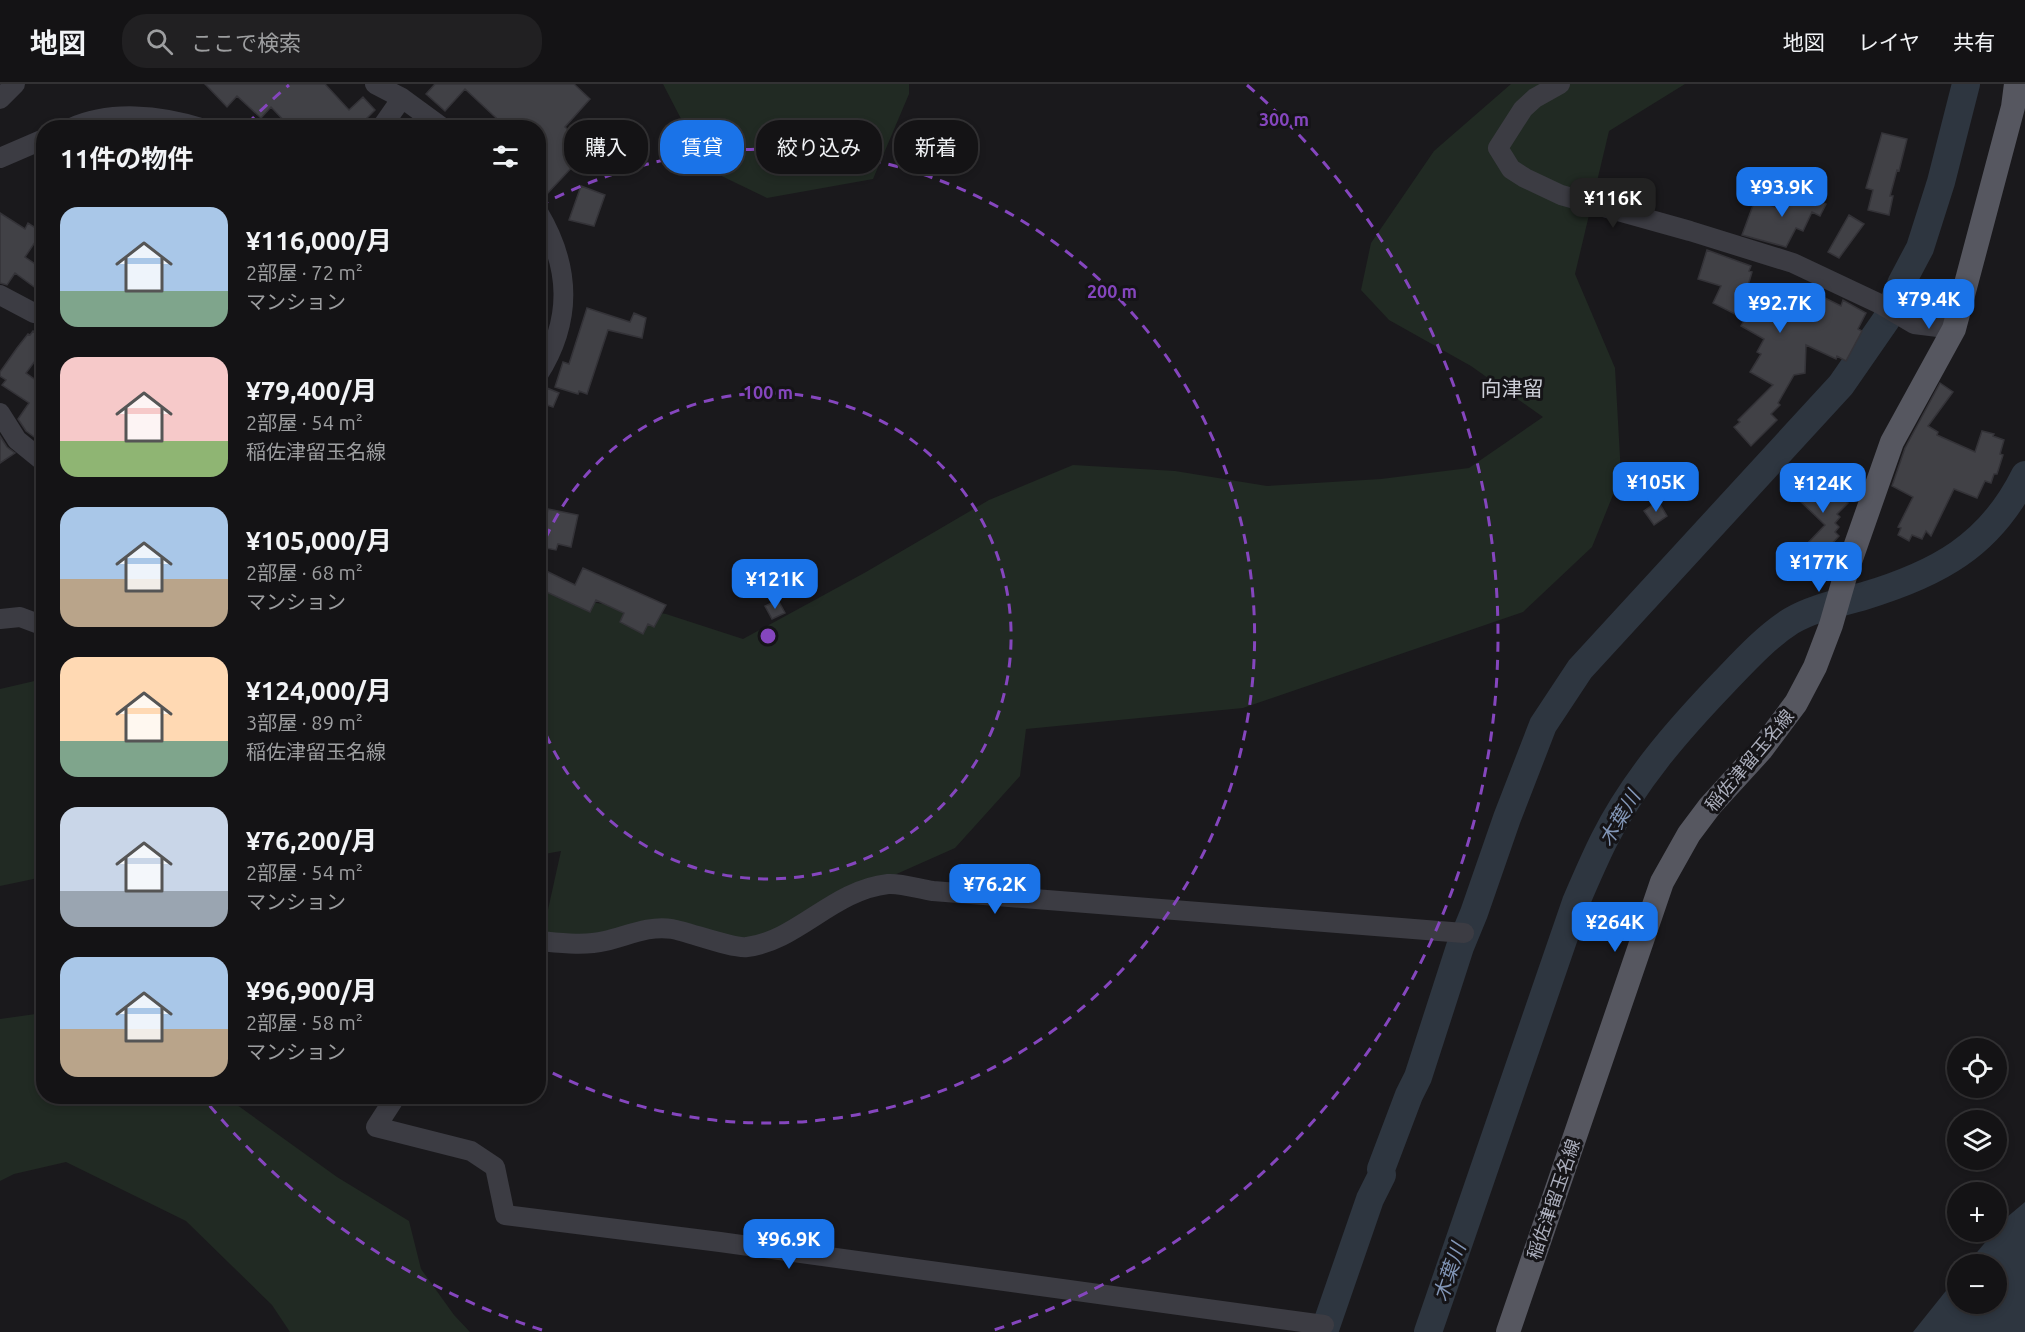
<!DOCTYPE html>
<html lang="ja">
<head>
<meta charset="utf-8">
<style>
	body { margin:0; font-family:Ubuntu,"Noto Sans JP",sans-serif; background:#212022; color:#f1f3f6; height:100vh; display:flex; flex-direction:column; font-size:22px; white-space:nowrap }
	* { box-sizing:border-box; margin:0 }
	p { font-size:20px; color:#9d9ea0 }
	.icon { flex:none; width:33px; height:33px; fill:none; stroke:currentColor; stroke-width:2; stroke-linecap:round; stroke-linejoin:round }
	.map { position:relative; flex:1; overflow:hidden }
	.panel { position:absolute; left:36px; top:36px; width:510px; height:984px; display:flex; flex-direction:column; background:#141315; border-radius:24px; box-shadow:0 3px 9px #0003,0 0 0 2px #333234 }
	.panel>* { flex:none }
	.top-card { position:absolute; left:564px; top:36px; width:570px; height:54px; display:flex; gap:12px }
	.fabs { position:absolute; left:1947px; top:954px; display:grid; gap:12px }
	.fabs a { display:grid; place-items:center; width:60px; height:60px; border-radius:50%; background:#141315; box-shadow:0 3px 9px #0003,0 0 0 2px #333234; font-size:30px }
	.price { position:absolute; translate:-50% -51px; padding:0 14px; border-radius:12px; background:#1a73e8; color:#fff; font-size:20px; line-height:39px; filter:drop-shadow(0 2px 3px #0008) }
	.price::after { content:''; position:absolute; left:50%; top:36px; width:18px; height:14px; margin-left:-9px; background:inherit; clip-path:polygon(0 0,100% 0,50% 100%) }
	.price.active { background:#222; color:#fff }
	ul { padding:0; list-style:none }
	li { display:flex; align-items:center; gap:18px; height:150px; padding:0 24px }
	li span { display:grid; place-items:center; flex:none; width:168px; height:120px; border-radius:18px; color:#555 }
	li>.icon { margin-inline-start:auto }
	span .icon { width:72px; height:72px; fill:#fffc; stroke-width:1 }
	li b { font-size:26px }
	h2 { display:flex; justify-content:space-between; align-items:center; height:72px; padding:0 24px; font-size:26px }
	.pill { padding:0 21px; border-radius:24px; background:#141315; box-shadow:0 3px 9px #0003,0 0 0 2px #333234; font-size:21px; line-height:54px }
	.pill.active { background:#1a73e8; color:#fff }
	header { display:flex; align-items:center; gap:36px; box-sizing:border-box; height:84px; padding:0 30px; background:#141315; border-bottom:2px solid #333234 }
	header strong { font-size:28px }
	nav { display:flex; gap:33px; margin-inline-start:auto; font-size:21px }
	.search { width:420px; height:54px; background:#212022; display:flex; align-items:center; gap:15px; box-sizing:border-box; padding:0 21px; border-radius:24px; color:#9d9ea0; font-size:22px }
	.map>svg:first-child { display:block }
	.green { fill:#212a23 }
	.water { fill:#2e3640 }
	.lines { fill:none; stroke-linecap:round; stroke-linejoin:round }
	.river { stroke:#2e3640; stroke-width:28 }
	.building { fill:#414146; stroke:#343338; stroke-width:1.5 }
	.minor { stroke:#3c3c43; stroke-width:20 }
	.major { stroke:#565760; stroke-width:24 }
	.ring { fill:none; stroke:#8546be; stroke-width:3; stroke-dasharray:10 8 }
	.labels { text-anchor:middle; dominant-baseline:central; stroke-width:6; stroke-linejoin:round; paint-order:stroke }
	.street-label { font-size:18px; fill:#abaebc; stroke:#151417 }
	.water-label { font-size:20px; font-style:italic; fill:#8296b7; stroke:#151417 }
	.quarter-label { font-size:21px; fill:#ccced7; stroke:#151417 }
	.centre { fill:#8546be; stroke:#151417; stroke-width:3 }
	.ring-label { font-size:18px; text-anchor:middle; font-weight:bold; fill:#8546be; stroke:#151417; stroke-width:6; stroke-linejoin:round; paint-order:stroke }
</style>
</head>
<body>
<header>
<strong>地図</strong>
<div class="search"><svg class="icon" aria-label="search" viewBox="0 0 24 24"><circle cx="10" cy="10" r="6"/><path d="M15 15l6 6"/></svg>ここで検索</div>
<nav><a>地図</a><a>レイヤ</a><a>共有</a></nav>
</header>
<div class="map">
<svg width="2025" height="1248" viewBox="0 0 2025 1248">
	<rect width="100%" height="100%" fill="#1a191c"/>
	<path class="green" d="M663,0H909V10L873,95L767,114L707,85Z
		M1511,0H1685L1609,47L1575,190L1615,284L1621,391L1592,463L1523,528L1243,624L1026,645L1020,692L955,764L856,808L745,864L670,844L541,857L561,767L539,771L538,503L572,515L666,530L743,555L866,488L989,416L1073,381L1175,387L1267,402L1381,395L1469,384L1543,333L1471,282L1389,236L1361,206L1371,159L1434,67Z
		M43,595V793L0,802V605Z
		M43,929L44,1012L226,1013L337,1093L409,1137L421,1185L454,1231L470,1248H290L272,1221L186,1137L66,1078L14,1090L0,1097V935Z"/>
	<path class="water" d="M2025,1118V1248H1913L1957,1193L1958,1220H1996V1180H1967L1994,1148H1996L2000,1139Z"/>
	<g class="lines">
		<path class="river" d="M1324,1248L1370,1115L1382,1091L1381,1085L1409,1011L1418,993L1460,863L1474,829L1507,734L1543,641L1580,585L1841,301L1886,236L1902,198L1920,164L1941,98L1966,0
			M1428,1248L1576,818C1585,797 1594,776 1604,756C1634,696 1678,646 1724,598C1745,576 1766,553 1791,537C1813,524 1840,519 1864,512C1937,490 1990,462 2025,391"/>
	</g>
	<path class="building" d="M205,0H325L349,26L363,13L375,26L357,44H291L271,23L261,34L237,12L227,23Z
		M435,0H574L590,15L565,43L589,65L546,111L538,105V44H507L465,5L445,27L426,10Z
		M1882,49L1907,55L1899,87L1897,86L1890,112H1893L1889,131L1868,126L1873,106L1866,104Z
		M581,102L605,111L594,142L569,136Z
		M1789,102L1826,120L1820,132L1812,128L1803,147L1796,144L1786,163L1742,151L1755,116L1778,124Z
		M0,129L25,145L28,139L42,148L25,173L44,186V210L15,189L7,201L0,199Z
		M1849,131L1864,140L1839,174L1828,168Z
		M1707,166L1751,182L1749,187L1752,188L1747,205L1789,228L1793,219L1798,221L1807,205L1841,222L1843,216L1866,229L1858,245L1862,247L1846,277L1837,272L1836,275L1806,261L1805,289L1794,291L1778,319L1780,321L1771,330L1777,336L1751,362L1734,343L1740,338L1738,336L1773,301L1750,288L1761,270L1757,268L1764,255L1741,242L1745,235L1713,219L1721,202L1698,195Z
		M587,224L630,238L634,229L646,234L642,254L608,246L587,310L579,307L578,310L555,303L563,278L569,280Z
		M33,247L44,254V265L26,289L44,302V360L26,347L18,335L29,319L2,301L6,296L0,292V288L17,264L28,250L30,251Z
		M1940,299L1953,308L1928,342L1938,348L1937,351L1975,368L1982,347L1994,350L1993,352L2004,356L2000,370L2003,371L1997,390H1994L1991,399L1985,397L1977,414L1954,405L1931,452L1926,447L1922,455L1912,451L1909,457L1898,451L1901,444L1898,443L1913,413L1892,402L1905,364Z
		M547,304L559,309L553,323L541,319Z
		M0,352L7,363L15,369L0,379Z
		M1820,392L1848,419L1837,430L1840,433L1835,439L1839,443L1835,448L1839,452L1818,475L1805,462L1825,441L1798,415Z
		M1658,417L1667,432L1654,441L1644,427Z
		M548,425L578,431L571,463L558,460L556,466L540,463Z
		M538,483L575,501L583,484L666,521L654,543L648,540L643,550L620,538L624,529L596,516L590,528L538,504Z
		M778,516L785,529L772,535L765,522Z"/>
	<g class="lines">
		<path class="minor" d="M375,0L402,14L443,44
			M1560,0L1535,14L1523,25L1498,64L1511,85L1525,94L1561,111L1690,147L1793,179L1880,220L1914,240L1954,245
			M0,15L15,0
			M71,44C110,26 160,31 201,44
			M381,44L402,14
			M0,74L44,55
			M538,128C571,183 573,236 538,291
			M0,211L34,229L44,230
			M0,329L17,356L44,378
			M0,535L20,533L44,542
			M538,860L541,857C561,859 585,862 605,857C627,852 649,841 672,845C689,848 733,865 747,863C797,857 833,806 888,800C902,799 919,805 933,807L1464,849
			M396,1012L376,1043L471,1067L495,1083L505,1131L720,1158L1324,1241"/>
		<path class="major" d="M1508,1248L1662,798L1689,750L1710,722L1761,666L1796,619L1815,583L1831,541L1846,489L1892,358L1954,245L2013,23L2016,0"/>
	</g>
	<g class="ring">
		<path d="M539 471A243 243 0 1 1 539 633"/>
		<path d="M539 122A487 487 0 1 1 539 982"/>
		<path d="M542 1246A730 730 0 0 1 205 1016M43 641A730 730 0 0 1 43 463M247 40A730 730 0 0 1 289 1M1247 1A730 730 0 0 1 994 1246"/>
	</g>
	<g class="labels">
		<g class="street-label">
			<text transform="translate(1749 676) rotate(-50)">稲佐津留玉名線</text>
			<text transform="translate(1553 1115) rotate(-71)">稲佐津留玉名線</text>
		</g>
		<g class="water-label">
			<text transform="translate(1619 734) rotate(-59)">木葉川</text>
			<text transform="translate(1449 1188) rotate(-71)">木葉川</text>
		</g>
		<g class="quarter-label">
			<text x="1512" y="304">向津留</text>
		</g>
	</g>
	<circle cx="768" cy="552" r="9" class="centre"/>
	<g class="ring-label">
		<text x="1284" y="42">300 m</text>
		<text x="1112" y="214">200 m</text>
		<text x="768" y="315">100 m</text>
	</g>
</svg>
<div class="fabs">
<a><svg class="icon" aria-label="locate" viewBox="0 0 24 24"><circle cx="12" cy="12" r="6"/><path d="M12 2v4M12 18v4M2 12h4M18 12h4"/></svg></a>
<a><svg class="icon" aria-label="layers" viewBox="0 0 24 24"><path d="M12 4l9 5-9 5-9-5zM3 14l9 5 9-5"/></svg></a>
<a>+</a>
<a>−</a>
</div>
<b class="price" style="left:1782px;top:134px">¥93.9K</b>
<b class="price active" style="left:1613px;top:145px">¥116K</b>
<b class="price" style="left:1929px;top:246px">¥79.4K</b>
<b class="price" style="left:1780px;top:250px">¥92.7K</b>
<b class="price" style="left:1656px;top:429px">¥105K</b>
<b class="price" style="left:1823px;top:430px">¥124K</b>
<b class="price" style="left:1819px;top:509px">¥177K</b>
<b class="price" style="left:775px;top:526px">¥121K</b>
<b class="price" style="left:995px;top:831px">¥76.2K</b>
<b class="price" style="left:1615px;top:869px">¥264K</b>
<b class="price" style="left:789px;top:1186px">¥96.9K</b>
<div class="top-card">
<a class="pill">購入</a>
<a class="pill active">賃貸</a>
<a class="pill">絞り込み</a>
<a class="pill">新着</a>
</div>
<section class="panel">
<h2>11件の物件<svg class="icon" aria-label="filters" viewBox="0 0 24 24"><path d="M4 7h16M4 17h16"/><circle cx="9" cy="7" r="2"/><circle cx="15" cy="17" r="2"/></svg></h2>
<ul>
<li><span style="background:linear-gradient(#a9c7e8 70%,#7fa58c 0)"><svg class="icon" aria-label="home" viewBox="0 0 24 24"><path d="M3 11l9-7 9 7M6 9v11h12V9"/></svg></span><div><b>¥116,000/月</b><p>2部屋 · 72 m²</p><p>マンション</p></div></li>
<li><span style="background:linear-gradient(#f6c9c9 70%,#8fb573 0)"><svg class="icon" aria-label="home" viewBox="0 0 24 24"><path d="M3 11l9-7 9 7M6 9v11h12V9"/></svg></span><div><b>¥79,400/月</b><p>2部屋 · 54 m²</p><p>稲佐津留玉名線</p></div></li>
<li><span style="background:linear-gradient(#a9c7e8 60%,#b9a48a 0)"><svg class="icon" aria-label="home" viewBox="0 0 24 24"><path d="M3 11l9-7 9 7M6 9v11h12V9"/></svg></span><div><b>¥105,000/月</b><p>2部屋 · 68 m²</p><p>マンション</p></div></li>
<li><span style="background:linear-gradient(#ffd9b3 70%,#7fa58c 0)"><svg class="icon" aria-label="home" viewBox="0 0 24 24"><path d="M3 11l9-7 9 7M6 9v11h12V9"/></svg></span><div><b>¥124,000/月</b><p>3部屋 · 89 m²</p><p>稲佐津留玉名線</p></div></li>
<li><span style="background:linear-gradient(#c9d6e8 70%,#9aa5b1 0)"><svg class="icon" aria-label="home" viewBox="0 0 24 24"><path d="M3 11l9-7 9 7M6 9v11h12V9"/></svg></span><div><b>¥76,200/月</b><p>2部屋 · 54 m²</p><p>マンション</p></div></li>
<li><span style="background:linear-gradient(#a9c7e8 60%,#b9a48a 0)"><svg class="icon" aria-label="home" viewBox="0 0 24 24"><path d="M3 11l9-7 9 7M6 9v11h12V9"/></svg></span><div><b>¥96,900/月</b><p>2部屋 · 58 m²</p><p>マンション</p></div></li>
</ul>
</section>
</div>
</body>
</html>
